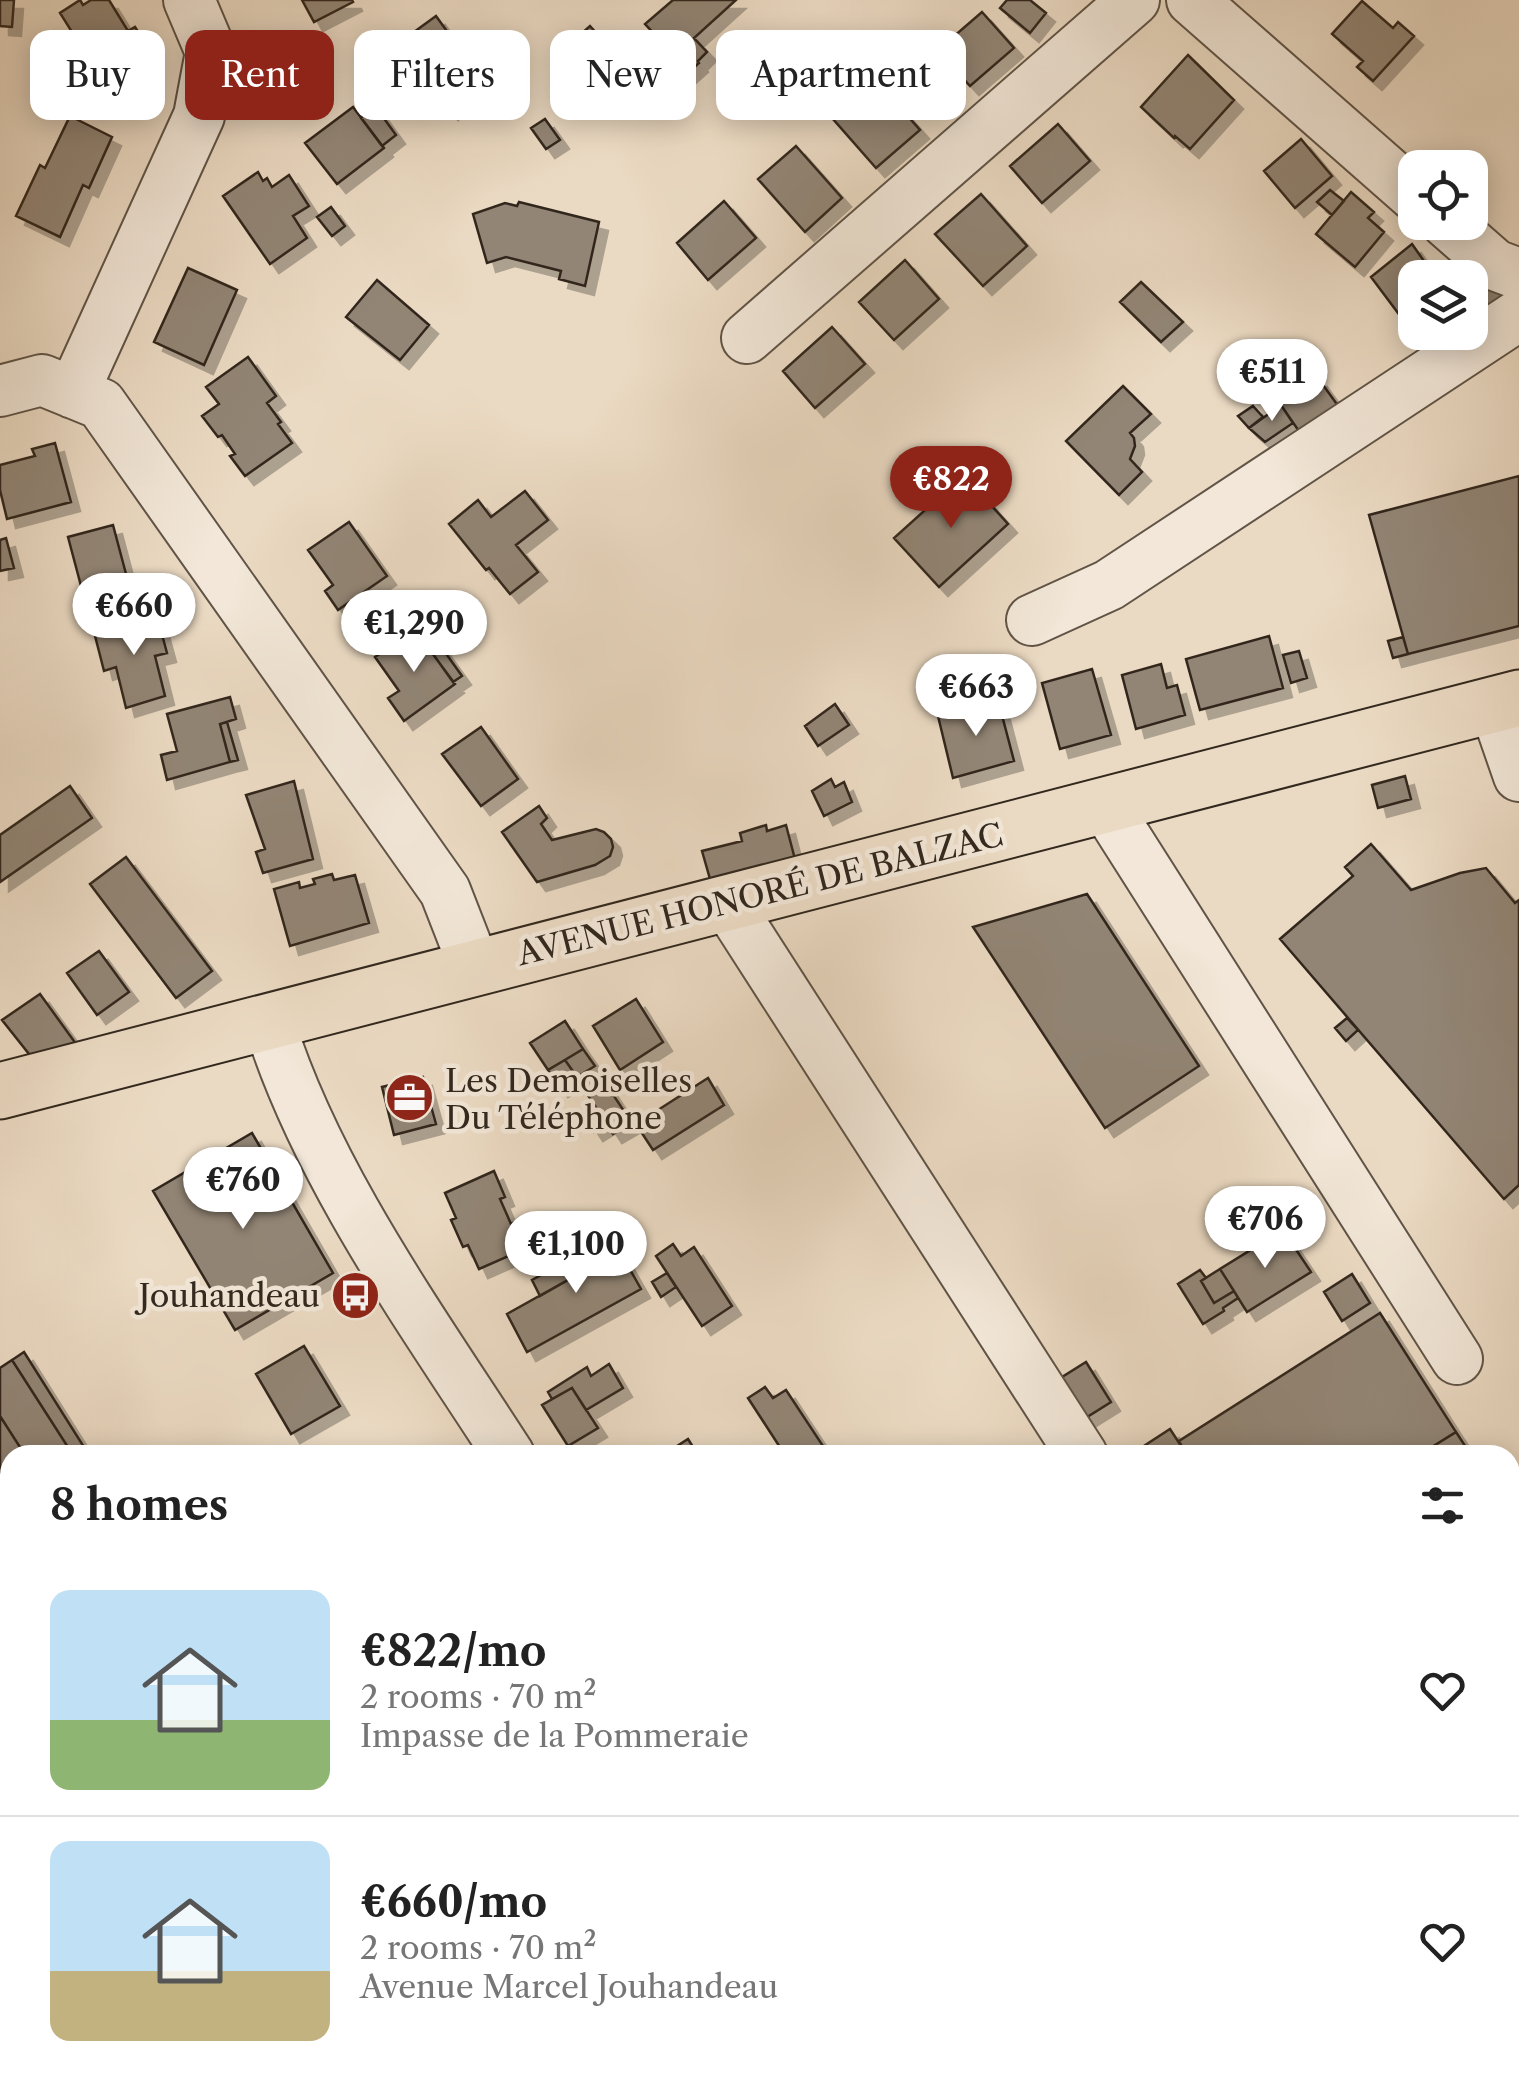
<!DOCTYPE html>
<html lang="en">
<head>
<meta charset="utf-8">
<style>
	body { margin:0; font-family:"Libre Caslon Text",serif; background:#f2f2f2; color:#222; height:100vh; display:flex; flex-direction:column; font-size:38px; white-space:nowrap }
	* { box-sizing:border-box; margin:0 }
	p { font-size:32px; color:#767676 }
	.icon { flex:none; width:55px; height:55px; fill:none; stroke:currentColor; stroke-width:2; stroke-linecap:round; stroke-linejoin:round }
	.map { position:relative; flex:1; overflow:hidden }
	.drawer { position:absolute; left:0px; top:1445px; width:1520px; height:640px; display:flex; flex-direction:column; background:#fff; border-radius:30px 30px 0 0; box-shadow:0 5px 25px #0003 }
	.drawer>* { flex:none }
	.banner { position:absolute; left:30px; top:30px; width:1000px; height:90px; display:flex; gap:20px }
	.fabs { position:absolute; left:1398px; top:150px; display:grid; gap:20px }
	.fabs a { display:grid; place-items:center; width:90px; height:90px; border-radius:20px; background:#fff; box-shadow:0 5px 25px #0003; font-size:50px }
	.price { position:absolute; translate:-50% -85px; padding:0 22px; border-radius:35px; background:#fff; color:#222; font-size:32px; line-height:65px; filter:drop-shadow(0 2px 5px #0008) }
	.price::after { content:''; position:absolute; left:50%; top:60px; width:30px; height:22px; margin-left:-15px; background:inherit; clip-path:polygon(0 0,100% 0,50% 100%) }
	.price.current { background:#8f2418; color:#fff }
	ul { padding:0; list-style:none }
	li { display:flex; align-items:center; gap:30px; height:250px; padding:0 50px }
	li+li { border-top:2px solid #e0e0e0 }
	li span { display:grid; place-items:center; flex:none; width:280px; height:200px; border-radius:20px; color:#555 }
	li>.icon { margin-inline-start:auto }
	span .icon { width:120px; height:120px; fill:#fffc; stroke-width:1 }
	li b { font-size:42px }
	h2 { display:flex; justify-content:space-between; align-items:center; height:120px; padding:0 50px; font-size:42px }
	.pill { padding:0 35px; border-radius:20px; background:#fff; box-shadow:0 5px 25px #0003; font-size:35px; line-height:90px }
	.pill.current { background:#8f2418; color:#fff }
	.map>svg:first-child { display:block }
	.building { fill:#928574; stroke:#32281e; stroke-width:2.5; filter:url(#shadow) }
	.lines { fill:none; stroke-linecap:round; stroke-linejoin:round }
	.minor-casing { stroke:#605447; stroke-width:54 }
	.major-casing { stroke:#32281e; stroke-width:59 }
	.minor { stroke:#f2e7d8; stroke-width:50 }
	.major { stroke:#ebdac3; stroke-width:55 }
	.labels { text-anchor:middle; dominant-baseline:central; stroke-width:9; stroke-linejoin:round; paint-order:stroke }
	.street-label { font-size:32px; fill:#32281e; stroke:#f2e7d8 }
	.poi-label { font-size:32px; fill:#32281e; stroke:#f2e7d8; text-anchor:start }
</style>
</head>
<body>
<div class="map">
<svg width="1519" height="2085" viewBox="0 0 1519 2085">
	<defs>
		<filter id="shadow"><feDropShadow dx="9" dy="9" stdDeviation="0" flood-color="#0004"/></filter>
	</defs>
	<rect width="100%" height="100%" fill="#ebdac3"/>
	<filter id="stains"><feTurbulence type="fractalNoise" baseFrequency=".002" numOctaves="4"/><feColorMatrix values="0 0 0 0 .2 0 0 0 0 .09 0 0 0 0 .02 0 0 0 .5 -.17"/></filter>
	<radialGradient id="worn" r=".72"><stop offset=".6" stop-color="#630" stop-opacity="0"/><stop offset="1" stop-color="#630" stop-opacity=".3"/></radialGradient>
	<path class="building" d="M0,0H14L12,27L0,26Z
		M80,0L83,5L91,0H109L128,31L135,27L150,50L120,69L124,75L95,93L71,54L82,48L60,13Z
		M302,0H352L353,2L314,22Z
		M673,0H736L694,38L707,52L698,61L699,63L679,81L677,79L650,103L639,91L622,106L612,94L607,99L578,67L575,69L565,57L567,55L563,50L590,26L627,68L660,40L645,24Z
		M1007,0H1030L1046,13L1030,33L1000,8Z
		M1362,1L1393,28L1398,22L1414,36L1373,81L1357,67L1363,61L1332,34Z
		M982,12L1014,48L970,86L938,50Z
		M436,16L486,85L449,111L428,82L431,79L403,40Z
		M1188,55L1234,100L1190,149L1175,136L1174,138L1141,107Z
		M873,69L886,85L883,88L920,130L876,168L826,111Z
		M375,106L396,135L382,146L361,118Z
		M353,107L384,148L337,184L305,143Z
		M70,116L112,137L89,188L83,185L60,237L16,216L40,165L45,168Z
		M545,119L560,140L546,149L531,128Z
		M1058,124L1090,161L1042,203L1010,166Z
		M1301,139L1332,176L1295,208L1264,171Z
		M796,146L842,198L805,232L758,179Z
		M258,172L263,181L267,178L272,187L289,175L309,206L293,216L307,238L270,264L223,196Z
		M1330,190L1344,201L1332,215L1317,202Z
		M1351,192L1374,212L1368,218L1384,232L1355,267L1316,234Z
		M981,194L1027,246L983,286L935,234Z
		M724,201L756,238L708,280L677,243Z
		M519,202L599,222L585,286L559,279L561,271L506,257L487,263L473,214L505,203L517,206Z
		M331,207L345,226L332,236L317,217Z
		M1412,244L1436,278H1415V307L1401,317L1371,277Z
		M905,260L939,299L894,340L859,302Z
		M188,268L237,290L204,365L154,342Z
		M377,280L429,325L400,360L346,317Z
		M1141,282L1183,322L1161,342L1120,302Z
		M1497,284L1510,305L1470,331V301Z
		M832,327L865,364L815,408L783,371Z
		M248,357L276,396L267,403L281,422L278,424L292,443L245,476L230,456L235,454L222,435L218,437L202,416L219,404L206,387Z
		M1261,366L1274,383L1257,398L1243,382Z
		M1318,378L1344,414L1305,440L1281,405Z
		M1123,386L1151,414L1130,433L1134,438L1135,446L1130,459L1142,472L1119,495L1066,441Z
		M1281,405L1293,423L1265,442L1249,428Z
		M1253,406L1263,417L1249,428L1238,416Z
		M55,443L71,502L7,519L0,490V465L35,456L32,449Z
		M964,475L1008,524L939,587L894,538Z
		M1519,476V626L1408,654L1369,515Z
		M525,491L548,520L516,545L538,572L510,594L489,568L486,570L449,524L478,500L491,517Z
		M349,522L387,576L338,610L325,591L333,585L308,550Z
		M113,525L134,604L89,616L68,537Z
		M6,538L14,568L0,571V540Z
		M157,616L167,653L155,656L165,696L126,708L116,667L104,671L94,632Z
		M427,627L462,676L453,682L418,633Z
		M415,630L455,684L404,721L388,698L399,691L375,657Z
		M1269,636L1283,688L1200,710L1186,659Z
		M1403,637L1408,654L1393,658L1388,641Z
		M1299,651L1307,678L1291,683L1283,655Z
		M1161,664L1167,688L1177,685L1185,715L1136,729L1122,675Z
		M1092,669L1111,735L1060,749L1042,683Z
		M230,697L236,719L220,724L230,762L167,780L161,755L177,751L167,714Z
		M998,700L1014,761L953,778L938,716Z
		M835,704L849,725L818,746L805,726Z
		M227,722L238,760L230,762L220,724Z
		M481,727L518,779L481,806L442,754Z
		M1405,776L1411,799L1378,808L1372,785Z
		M831,779L835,787L844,782L852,802L824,816L812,791Z
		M294,781L313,859L263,873L256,852L265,849L246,795Z
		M70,786L92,818L0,882V835Z
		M539,806L547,818L541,824L552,840L596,829L604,832L611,839L613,847L610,856L595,865L537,882L502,832Z
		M766,825L767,831L786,825L796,863L712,886L702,851L742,841L740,833Z
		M1371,844L1411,890L1460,873L1486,868L1515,903L1519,900V1185L1504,1199L1280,939L1353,876L1345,867Z
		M126,857L212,971L176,998L90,884Z
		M332,874L334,880L355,875L369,923L290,946L274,889L299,882L300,888L315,884L313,879Z
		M1087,894L1199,1066L1105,1128L973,927Z
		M99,951L129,992L97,1015L67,973Z
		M40,994L79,1048L33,1059L2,1020Z
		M636,999L663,1042L620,1070L593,1026Z
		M1347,1018L1358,1030L1346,1041L1335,1028Z
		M565,1021L583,1049L548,1070L530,1043Z
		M583,1049L595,1066L577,1077L565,1060Z
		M565,1060L577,1077L559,1088L548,1070Z
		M600,1075L632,1123L613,1134L582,1086Z
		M423,1077L436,1124L394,1135L382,1087Z
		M708,1078L724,1105L653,1150L636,1124Z
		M595,1106L607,1124L594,1132L582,1114Z
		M252,1133L333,1273L235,1330L153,1191Z
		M494,1171L505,1197L500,1199L511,1224L516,1221L527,1248L479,1269L468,1245L463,1247L451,1220L456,1218L445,1193Z
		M1283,1230L1311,1272L1247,1312L1220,1269Z
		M611,1236L641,1289L527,1352L507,1314L582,1272L574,1257Z
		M673,1244L681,1256L694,1247L732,1306L702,1326L656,1256Z
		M574,1257L582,1272L540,1296L532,1280Z
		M1220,1269L1234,1291L1214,1303L1201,1281Z
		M1200,1270L1206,1278L1201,1281L1214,1303L1234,1291L1238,1298L1223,1308L1224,1311L1203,1324L1178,1284Z
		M667,1273L676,1287L661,1297L652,1282Z
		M1352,1274L1370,1303L1342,1321L1324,1292Z
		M1380,1313L1456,1432L1419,1455H1187L1179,1441Z
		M304,1346L340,1406L291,1434L256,1374Z
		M24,1352L89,1455H73L12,1360Z
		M12,1360L73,1455H25L0,1416V1368Z
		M1086,1362L1111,1402L1076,1424L1051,1384Z
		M609,1364L623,1388L586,1410L572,1388L552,1399L548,1392L587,1367L591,1376Z
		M765,1387L773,1398L786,1390L825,1449L815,1455H785L748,1398Z
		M572,1388L598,1428L568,1446L542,1405Z
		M0,1416L25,1455H10V1625L3,1630L0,1625Z
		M1170,1429L1187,1455H1130Z
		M1456,1432L1471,1455H1419Z
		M688,1439L698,1455H663Z
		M1510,1515L1519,1529V1632L1510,1638Z
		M1510,1643L1519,1657V1855L1510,1860Z
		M10,1921V1950L0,1953L5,1972L0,1973V1923Z
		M311,2075H479V2079L455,2085H425L423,2075L408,2079L409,2085H398L397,2081L379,2085H313Z
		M749,2075H798L804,2085H755Z
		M996,2075H1062L1068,2085H1002Z"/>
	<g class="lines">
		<defs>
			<path id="minor" d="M1192,0L1415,196
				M1446,222L1495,265L1519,274
				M747,338L1134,0
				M0,391L42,380L101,404L445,891L475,968
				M73,393L199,116L211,52L189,0
				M1032,620L1109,585L1519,315
				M1494,704L1519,776
				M1105,805L1457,1359
				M727,903L1082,1455
				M269,1022C317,1176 422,1320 509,1455
				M0,1846L10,1844
				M896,2075L902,2085
				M1398,2075L1406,2085"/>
			<path id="major" d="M0,1091L1519,698"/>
		</defs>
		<use href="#minor" class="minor-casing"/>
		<use href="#major" class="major-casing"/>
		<use href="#minor" class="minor"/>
		<use href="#major" class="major"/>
	</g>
	<defs>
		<symbol id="office-disc" viewBox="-11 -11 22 22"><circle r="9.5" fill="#8f2418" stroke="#f2e7d8"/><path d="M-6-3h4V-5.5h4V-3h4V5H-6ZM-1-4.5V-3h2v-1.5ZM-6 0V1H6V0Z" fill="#fff"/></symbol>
		<symbol id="bus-disc" viewBox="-11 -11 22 22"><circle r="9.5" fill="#8f2418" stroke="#f2e7d8"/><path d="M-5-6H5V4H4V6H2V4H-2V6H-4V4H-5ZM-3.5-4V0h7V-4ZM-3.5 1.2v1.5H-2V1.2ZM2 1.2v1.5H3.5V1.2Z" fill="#fff"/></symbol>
	</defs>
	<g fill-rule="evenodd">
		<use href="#office-disc" x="382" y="1070" width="55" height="55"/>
		<use href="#bus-disc" x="328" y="1268" width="55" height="55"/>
	</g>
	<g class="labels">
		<g class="street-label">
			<text transform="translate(760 894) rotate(-14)">AVENUE HONORÉ DE BALZAC</text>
		</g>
		<g class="poi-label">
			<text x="445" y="1080">Les Demoiselles<tspan x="445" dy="37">Du Téléphone</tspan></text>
			<text x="320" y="1295" text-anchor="end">Jouhandeau</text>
		</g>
	</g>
	<rect width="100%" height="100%" filter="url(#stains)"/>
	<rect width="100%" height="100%" fill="url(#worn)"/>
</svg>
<div class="fabs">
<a><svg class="icon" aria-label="locate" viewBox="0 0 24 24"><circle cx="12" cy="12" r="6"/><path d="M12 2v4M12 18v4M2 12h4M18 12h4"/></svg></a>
<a><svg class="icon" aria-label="layers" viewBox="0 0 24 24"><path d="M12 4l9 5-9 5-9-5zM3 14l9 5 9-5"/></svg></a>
</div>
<b class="price" style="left:1272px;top:424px">€511</b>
<b class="price current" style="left:951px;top:531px">€822</b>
<b class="price" style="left:134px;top:658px">€660</b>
<b class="price" style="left:414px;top:675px">€1,290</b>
<b class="price" style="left:976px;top:739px">€663</b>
<b class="price" style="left:243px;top:1232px">€760</b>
<b class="price" style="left:1265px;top:1271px">€706</b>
<b class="price" style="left:576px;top:1296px">€1,100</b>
<div class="banner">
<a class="pill">Buy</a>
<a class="pill current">Rent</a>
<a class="pill">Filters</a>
<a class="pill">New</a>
<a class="pill">Apartment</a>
</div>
<section class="drawer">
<h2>8 homes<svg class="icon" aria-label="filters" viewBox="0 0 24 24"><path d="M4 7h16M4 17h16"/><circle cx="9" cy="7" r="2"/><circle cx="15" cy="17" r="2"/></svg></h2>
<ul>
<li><span style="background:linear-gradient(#bfe0f5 65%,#8fb573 0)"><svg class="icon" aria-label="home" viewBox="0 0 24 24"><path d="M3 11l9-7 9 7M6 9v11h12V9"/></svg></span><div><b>€822/mo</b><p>2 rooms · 70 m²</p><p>Impasse de la Pommeraie</p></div><svg class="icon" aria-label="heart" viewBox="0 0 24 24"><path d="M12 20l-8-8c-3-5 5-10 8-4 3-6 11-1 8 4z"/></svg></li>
<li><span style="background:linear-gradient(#bfe0f5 65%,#c2b280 0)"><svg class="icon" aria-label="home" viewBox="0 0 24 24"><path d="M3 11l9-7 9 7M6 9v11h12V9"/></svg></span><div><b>€660/mo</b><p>2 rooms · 70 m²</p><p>Avenue Marcel Jouhandeau</p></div><svg class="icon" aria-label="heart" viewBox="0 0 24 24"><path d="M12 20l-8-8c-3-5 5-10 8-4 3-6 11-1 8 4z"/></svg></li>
</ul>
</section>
</div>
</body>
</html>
